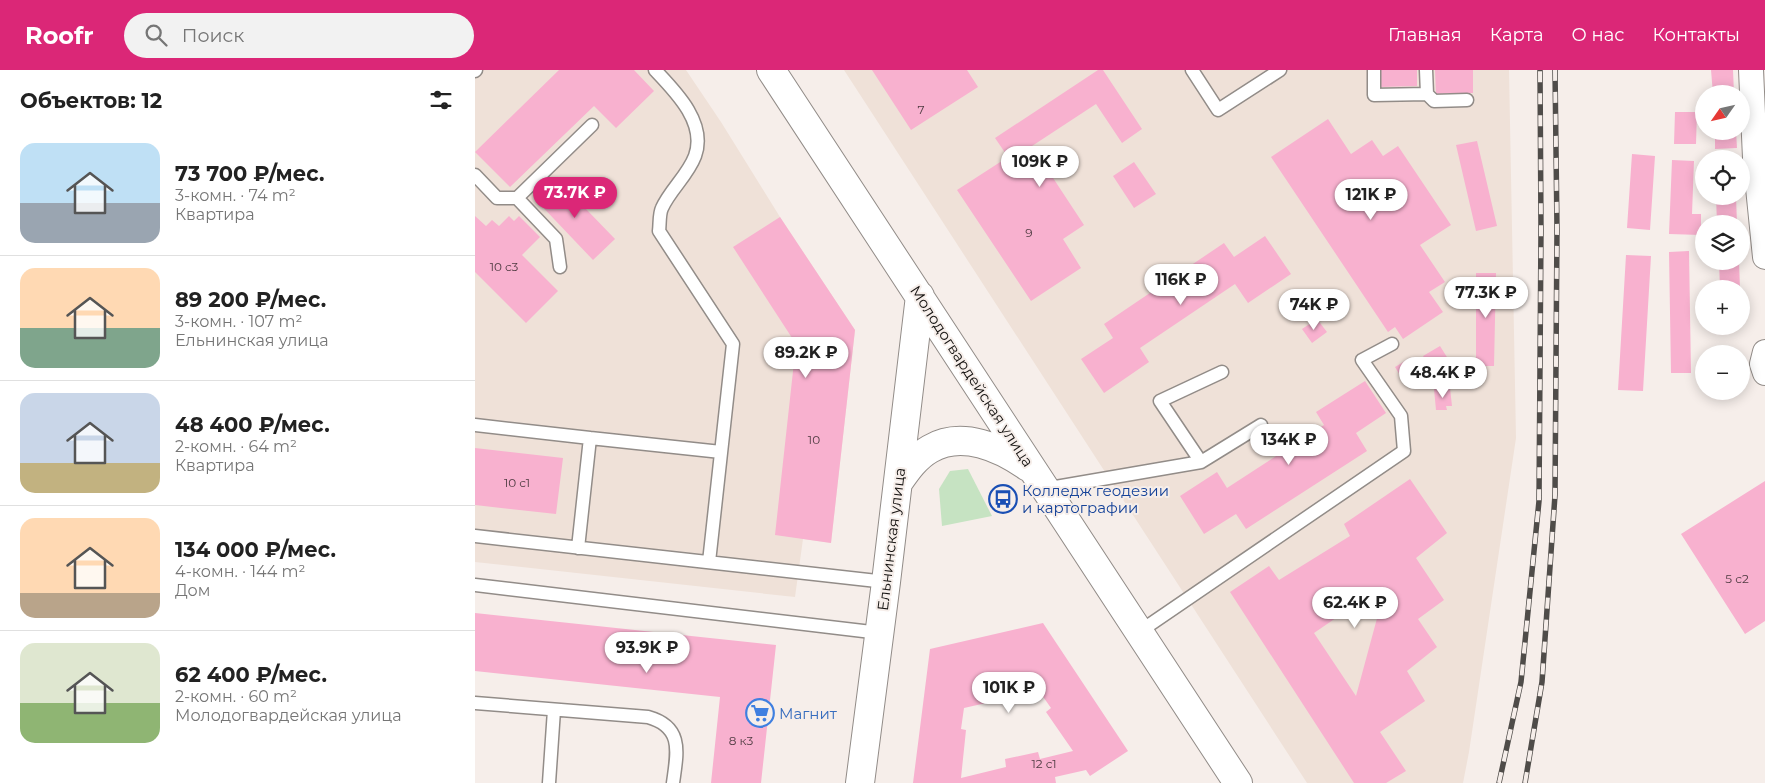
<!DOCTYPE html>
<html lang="ru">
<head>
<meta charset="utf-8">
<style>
	body { margin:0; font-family:Montserrat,sans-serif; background:#f2f2f2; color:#222; height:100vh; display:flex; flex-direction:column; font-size:19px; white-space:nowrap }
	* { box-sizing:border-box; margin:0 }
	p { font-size:16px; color:#767676 }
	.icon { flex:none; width:28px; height:28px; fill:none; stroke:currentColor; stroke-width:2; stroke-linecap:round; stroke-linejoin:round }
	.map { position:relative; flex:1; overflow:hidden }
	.side { display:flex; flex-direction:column; background:#fff; width:475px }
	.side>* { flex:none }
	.needle { width:32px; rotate:236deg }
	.fabs { position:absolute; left:1220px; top:15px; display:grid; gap:10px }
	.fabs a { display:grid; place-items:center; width:55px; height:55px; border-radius:50%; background:#fff; box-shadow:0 2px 12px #0003; font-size:25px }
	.price { position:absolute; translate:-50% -42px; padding:0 11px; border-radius:18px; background:#fff; color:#222; font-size:16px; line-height:32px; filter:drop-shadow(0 1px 2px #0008) }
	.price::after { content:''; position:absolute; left:50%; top:30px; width:15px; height:11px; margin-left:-8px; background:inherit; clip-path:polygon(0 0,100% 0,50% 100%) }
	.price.current { background:#db2777; color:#fff }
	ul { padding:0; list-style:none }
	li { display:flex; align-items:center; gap:15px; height:125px; padding:0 20px }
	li+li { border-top:1px solid #e0e0e0 }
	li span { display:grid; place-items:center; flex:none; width:140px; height:100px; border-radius:15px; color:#555 }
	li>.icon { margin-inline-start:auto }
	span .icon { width:60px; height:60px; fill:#fffc; stroke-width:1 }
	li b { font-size:21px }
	h2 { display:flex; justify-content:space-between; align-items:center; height:60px; padding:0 20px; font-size:21px }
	header { display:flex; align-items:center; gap:30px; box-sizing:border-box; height:70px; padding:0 25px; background:#db2777; color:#fff }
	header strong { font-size:24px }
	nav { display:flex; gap:28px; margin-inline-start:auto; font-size:18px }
	.search { width:350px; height:45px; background:#f2f2f2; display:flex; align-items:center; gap:12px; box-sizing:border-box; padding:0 18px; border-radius:28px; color:#767676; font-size:19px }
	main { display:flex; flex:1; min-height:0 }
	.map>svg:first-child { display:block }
	.built { fill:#efe1d8 }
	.green { fill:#c6e3c2 }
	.building { fill:#f8b1cf; fill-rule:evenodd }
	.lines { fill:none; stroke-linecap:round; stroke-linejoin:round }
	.service-casing { stroke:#928c88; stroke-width:15 }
	.minor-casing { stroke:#928c88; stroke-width:26 }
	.tertiary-casing { stroke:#928c88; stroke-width:30 }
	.service { stroke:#fff; stroke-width:12 }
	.minor { stroke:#fff; stroke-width:24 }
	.tertiary { stroke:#fff; stroke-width:28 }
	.rail-casing { stroke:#4f4c49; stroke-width:5.5 }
	.rail { stroke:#f6eeea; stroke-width:4; stroke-dasharray:11; stroke-linecap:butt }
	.labels { text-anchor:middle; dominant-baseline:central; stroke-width:4; stroke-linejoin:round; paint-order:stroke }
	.number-label { font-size:12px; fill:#4d3a40 }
	.street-label { font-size:15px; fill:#141210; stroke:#f6eeea }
	.transit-label { font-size:15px; fill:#164399; stroke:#f6eeea; text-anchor:start }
	.shop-label { font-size:15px; fill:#366cbe; stroke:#f6eeea; text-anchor:start }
</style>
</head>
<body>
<header>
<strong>Roofr</strong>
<div class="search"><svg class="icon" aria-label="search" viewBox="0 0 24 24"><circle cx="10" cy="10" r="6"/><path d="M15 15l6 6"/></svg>Поиск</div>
<nav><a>Главная</a><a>Карта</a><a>О нас</a><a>Контакты</a></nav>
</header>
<main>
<section class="side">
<h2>Объектов: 12<svg class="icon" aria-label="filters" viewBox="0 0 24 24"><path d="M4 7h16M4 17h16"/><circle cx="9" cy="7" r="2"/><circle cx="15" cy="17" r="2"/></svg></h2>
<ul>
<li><span style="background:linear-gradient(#bfe0f5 60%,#9aa5b1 0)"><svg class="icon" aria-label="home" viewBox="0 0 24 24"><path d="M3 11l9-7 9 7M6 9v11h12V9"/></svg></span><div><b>73 700 ₽/мес.</b><p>3-комн. · 74 m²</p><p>Квартира</p></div></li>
<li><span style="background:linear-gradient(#ffd9b3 60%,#7fa58c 0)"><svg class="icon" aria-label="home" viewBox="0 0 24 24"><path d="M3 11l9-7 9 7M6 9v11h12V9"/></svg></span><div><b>89 200 ₽/мес.</b><p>3-комн. · 107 m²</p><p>Ельнинская улица</p></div></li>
<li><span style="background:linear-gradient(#c9d6e8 70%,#c2b280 0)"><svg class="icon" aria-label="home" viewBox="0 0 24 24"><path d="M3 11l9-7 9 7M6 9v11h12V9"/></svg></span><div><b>48 400 ₽/мес.</b><p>2-комн. · 64 m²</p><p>Квартира</p></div></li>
<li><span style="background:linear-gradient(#ffd9b3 75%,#b9a48a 0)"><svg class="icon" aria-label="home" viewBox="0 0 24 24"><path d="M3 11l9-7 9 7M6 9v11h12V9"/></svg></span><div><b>134 000 ₽/мес.</b><p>4-комн. · 144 m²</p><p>Дом</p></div></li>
<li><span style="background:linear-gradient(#dfe7d0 60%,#8fb573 0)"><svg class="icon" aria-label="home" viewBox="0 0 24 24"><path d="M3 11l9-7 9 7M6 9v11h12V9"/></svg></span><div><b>62 400 ₽/мес.</b><p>2-комн. · 60 m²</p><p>Молодогвардейская улица</p></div></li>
</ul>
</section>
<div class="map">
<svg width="1290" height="713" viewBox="0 0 1290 713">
	<rect width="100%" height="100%" fill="#f6eeea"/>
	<path class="built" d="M0,0H211L246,52L305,147L380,260L356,473L328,469L320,527L0,492Z
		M369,0H1034L1041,368L994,682L988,713H832Z"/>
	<path class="green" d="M493,399L517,446L467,456L464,419L475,401Z"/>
	<path class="building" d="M84,0H159L179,21L141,58L119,36L35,117L0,82Z
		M397,0H492L503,17L436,60Z
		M623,0H628L667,59L647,73L621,34L557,76L609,155L588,169L606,198L556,231L482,120L533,87L520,68Z
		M905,0H942V16L905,17Z
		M960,0H998V23L961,24Z
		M1236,0H1258L1259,24H1238Z
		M1200,42H1222L1221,74H1199Z
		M853,49L876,84L897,70L908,86L923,76L976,155L945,175L970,212L954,222L968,242L928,269L920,257L913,262L796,87Z
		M1240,61H1261L1262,78L1240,79Z
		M1002,71L1022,156L1001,161L981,75Z
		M1157,84L1180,86L1175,160L1152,158Z
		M1197,90L1219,91L1217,144H1226V165L1194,164Z
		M659,92L681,124L659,138L638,106Z
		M82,109L140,169L118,190L60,129Z
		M1241,126H1261L1262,154H1242Z
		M0,146L11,156L17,150L24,156L34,146L39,151L44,146L65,167L47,185L83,221L51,253L0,202Z
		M305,147L380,260L356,473L300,465L321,274L258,177Z
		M790,166L816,204L773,233L760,214L665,278L674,292L629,323L606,289L638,268L629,254L749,173L759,187Z
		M1214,181L1216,303H1196L1194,182Z
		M1151,185L1176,186L1168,321L1143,320Z
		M1244,191H1264L1265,219H1245Z
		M1001,203H1021L1019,296H1001Z
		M842,249L852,262L837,273L827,259Z
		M965,276L980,300L963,310L948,286Z
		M935,288L946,305L931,315L920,297Z
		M890,311L911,343L881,363L892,381L771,459L761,444L729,464L705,426L742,402L752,418L849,355L841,342Z
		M975,318L977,336H971L972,340H961L959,319Z
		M0,378L88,388L81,444L0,435Z
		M935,409L972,463L941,488L969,530L943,549L962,577L932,601L950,631L905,662L931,701L911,713H879L755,522L794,496L804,510L875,466L869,454ZM893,526L904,541L881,626L839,563Z
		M1290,411V551L1270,564L1206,464Z
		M0,543L301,575L286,713H236L245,627L0,601Z
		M568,553L653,681L615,706L611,700L580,707L581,713H438L455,579ZM564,621L576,638L571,642L598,681L565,689L563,682L530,689L531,697L486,708L491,660L486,659L489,638Z"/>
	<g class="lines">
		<defs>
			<path id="service" d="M180,0C201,22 232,53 220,86C213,105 195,120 187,138C184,144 185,154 184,161L258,274L234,492
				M717,0L743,40L805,0
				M899,0V25L952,24
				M951,0L952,24L959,31L992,30
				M0,1L1,0
				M0,105L22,128H42L117,55
				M42,128L81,169L85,197
				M0,355L115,368L103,478
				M115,368L246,382
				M726,392L685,331L747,302
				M569,419L726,392L786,355
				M0,466L411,512
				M0,515L405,563
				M664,562L929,381L926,346L887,290L917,274
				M0,633L173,647C209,657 202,683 198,713
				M74,713L79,640"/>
			<path id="minor" d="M1276,0L1280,88L1290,187
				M1290,282L1287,294L1290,303"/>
			<path id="tertiary" d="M296,0L763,713
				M423,413C432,400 441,387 455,379C487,360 526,378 553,397
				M385,713L411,512L445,226"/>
		</defs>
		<use href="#service" class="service-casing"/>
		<use href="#minor" class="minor-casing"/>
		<use href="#tertiary" class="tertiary-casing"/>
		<use href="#service" class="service"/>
		<use href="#minor" class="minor"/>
		<use href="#tertiary" class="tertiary"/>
		<defs>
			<path id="rail" d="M1024,713L1046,612L1064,431L1066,160L1065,0
				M1050,713L1067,612L1080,425L1082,159L1080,0"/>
		</defs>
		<use href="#rail" class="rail-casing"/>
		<use href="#rail" class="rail"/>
	</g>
	<defs>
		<symbol id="bus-ring" viewBox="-11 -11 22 22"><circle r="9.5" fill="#f6eeea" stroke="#1a4fb4" stroke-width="1.5"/><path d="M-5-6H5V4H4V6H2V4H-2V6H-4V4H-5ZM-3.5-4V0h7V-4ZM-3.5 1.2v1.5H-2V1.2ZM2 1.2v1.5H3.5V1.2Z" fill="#1a4fb4"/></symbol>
		<symbol id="supermarket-ring" viewBox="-11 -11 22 22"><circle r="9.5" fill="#f6eeea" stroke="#3f7fe0" stroke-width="1.5"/><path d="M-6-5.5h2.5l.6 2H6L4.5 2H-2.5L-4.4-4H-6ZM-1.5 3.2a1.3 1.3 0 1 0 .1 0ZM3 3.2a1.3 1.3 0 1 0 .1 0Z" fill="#3f7fe0"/></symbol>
	</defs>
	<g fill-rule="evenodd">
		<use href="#bus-ring" x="512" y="413" width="32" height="32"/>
		<use href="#supermarket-ring" x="269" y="627" width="32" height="32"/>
	</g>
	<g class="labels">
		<g class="number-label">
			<text x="446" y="39">7</text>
			<text x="554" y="162">9</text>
			<text x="29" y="196">10 с3</text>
			<text x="339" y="369">10</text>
			<text x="42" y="412">10 с1</text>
			<text x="1262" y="508">5 с2</text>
			<text x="266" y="670">8 к3</text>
			<text x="569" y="693">12 с1</text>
		</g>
		<g class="street-label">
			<text transform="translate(497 306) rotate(57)">Молодогвардейская улица</text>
			<text transform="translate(416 469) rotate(-83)">Ельнинская улица</text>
		</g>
		<g class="transit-label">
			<text x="547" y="420">Колледж геодезии<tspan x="547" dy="17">и картографии</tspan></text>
		</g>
		<g class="shop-label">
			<text x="304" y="643">Магнит</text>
		</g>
	</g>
</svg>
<div class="fabs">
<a><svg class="needle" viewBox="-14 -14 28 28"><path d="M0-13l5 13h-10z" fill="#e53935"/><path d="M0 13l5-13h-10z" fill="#767676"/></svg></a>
<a><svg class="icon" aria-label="locate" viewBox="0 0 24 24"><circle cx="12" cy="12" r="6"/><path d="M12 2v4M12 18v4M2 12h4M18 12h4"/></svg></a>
<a><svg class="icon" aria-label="layers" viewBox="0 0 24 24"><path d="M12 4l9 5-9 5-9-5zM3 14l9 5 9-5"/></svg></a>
<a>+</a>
<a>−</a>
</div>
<b class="price" style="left:565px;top:118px">109K ₽</b>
<b class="price current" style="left:100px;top:149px">73.7K ₽</b>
<b class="price" style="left:896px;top:151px">121K ₽</b>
<b class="price" style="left:706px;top:236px">116K ₽</b>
<b class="price" style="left:1011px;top:249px">77.3K ₽</b>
<b class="price" style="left:839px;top:261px">74K ₽</b>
<b class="price" style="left:331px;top:309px">89.2K ₽</b>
<b class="price" style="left:968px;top:329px">48.4K ₽</b>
<b class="price" style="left:814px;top:396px">134K ₽</b>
<b class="price" style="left:880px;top:559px">62.4K ₽</b>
<b class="price" style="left:172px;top:604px">93.9K ₽</b>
<b class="price" style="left:534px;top:644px">101K ₽</b>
</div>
</main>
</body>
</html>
